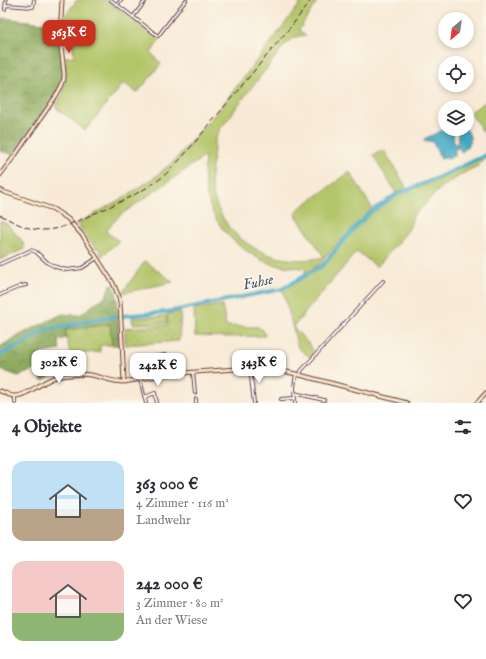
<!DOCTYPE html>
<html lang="de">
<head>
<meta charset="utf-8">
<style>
	body { margin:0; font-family:"IM FELL English",serif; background:#f2f2f3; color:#2b2b33; height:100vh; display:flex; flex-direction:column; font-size:15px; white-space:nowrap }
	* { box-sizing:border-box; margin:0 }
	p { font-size:13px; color:#7c7c81 }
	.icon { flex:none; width:22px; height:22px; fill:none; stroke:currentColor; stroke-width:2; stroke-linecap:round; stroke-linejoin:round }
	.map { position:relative; height:403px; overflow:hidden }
	.side { display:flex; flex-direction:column; background:#fff; flex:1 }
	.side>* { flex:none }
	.needle { width:26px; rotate:209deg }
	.controls { position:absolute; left:438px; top:12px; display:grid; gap:8px }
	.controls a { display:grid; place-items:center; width:36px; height:36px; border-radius:50%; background:#fff; box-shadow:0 2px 6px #0003; font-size:20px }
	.price { position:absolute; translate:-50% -34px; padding:0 9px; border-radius:8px; background:#fff; color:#222; font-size:13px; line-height:26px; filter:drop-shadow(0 1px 2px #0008) }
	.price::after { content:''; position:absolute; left:50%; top:24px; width:12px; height:9px; margin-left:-6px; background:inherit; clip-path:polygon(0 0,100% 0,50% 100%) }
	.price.active { background:#c8321e; color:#fff }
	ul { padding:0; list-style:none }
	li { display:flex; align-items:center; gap:12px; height:100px; padding:0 12px }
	li span { display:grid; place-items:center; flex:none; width:112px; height:80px; border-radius:12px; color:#555 }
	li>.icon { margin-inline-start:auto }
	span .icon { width:48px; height:48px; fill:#fffc; stroke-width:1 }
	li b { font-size:17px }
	h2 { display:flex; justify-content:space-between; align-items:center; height:48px; padding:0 12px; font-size:17px }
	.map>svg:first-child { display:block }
	.grass { fill:#b3c569; stroke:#7e724a }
	.forest { fill:url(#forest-crowns); stroke:#6c6444 }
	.park { fill:url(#park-crowns); stroke:#7e724a }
	.garden { fill:url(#garden-dots); stroke:#7e724a }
	.water { fill:#43a9c3; stroke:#466477 }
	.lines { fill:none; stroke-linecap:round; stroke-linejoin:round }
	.river { stroke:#43a9c3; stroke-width:4 }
	.street-casing { stroke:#643d45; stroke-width:4 }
	.secondary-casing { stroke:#643d45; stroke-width:5 }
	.street { stroke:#fff; stroke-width:2 }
	.secondary { stroke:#fbe6c4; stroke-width:3 }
	.rail { stroke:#4a1f2b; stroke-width:1; stroke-dasharray:6 3; stroke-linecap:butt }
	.labels { text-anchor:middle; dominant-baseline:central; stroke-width:3.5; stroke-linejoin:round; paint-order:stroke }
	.water-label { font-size:15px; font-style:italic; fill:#475668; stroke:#fbf7ec }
</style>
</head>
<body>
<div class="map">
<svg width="486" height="403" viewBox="0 0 486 403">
	<defs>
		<pattern id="forest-crowns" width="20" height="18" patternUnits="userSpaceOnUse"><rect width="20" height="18" fill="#8eaa5d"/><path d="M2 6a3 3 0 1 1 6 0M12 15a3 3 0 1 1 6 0" fill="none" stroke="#768a4d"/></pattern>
		<pattern id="park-crowns" width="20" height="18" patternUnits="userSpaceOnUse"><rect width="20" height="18" fill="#b3c569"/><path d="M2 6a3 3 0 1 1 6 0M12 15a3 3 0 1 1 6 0" fill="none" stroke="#9ba95b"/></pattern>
		<pattern id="garden-dots" width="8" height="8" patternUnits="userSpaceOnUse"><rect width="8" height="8" fill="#b3c569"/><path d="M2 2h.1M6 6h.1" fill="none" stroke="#9ba95b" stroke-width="1.8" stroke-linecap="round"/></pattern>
	</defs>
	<rect width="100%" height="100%" fill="#fbf7ec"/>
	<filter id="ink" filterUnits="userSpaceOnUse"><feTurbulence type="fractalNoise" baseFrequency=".025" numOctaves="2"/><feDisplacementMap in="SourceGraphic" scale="8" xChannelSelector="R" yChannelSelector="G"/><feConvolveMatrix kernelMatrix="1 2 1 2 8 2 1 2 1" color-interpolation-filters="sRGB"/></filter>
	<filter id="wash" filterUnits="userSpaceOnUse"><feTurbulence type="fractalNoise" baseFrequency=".012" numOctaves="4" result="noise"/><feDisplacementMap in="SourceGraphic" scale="16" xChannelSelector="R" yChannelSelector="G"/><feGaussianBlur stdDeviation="0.9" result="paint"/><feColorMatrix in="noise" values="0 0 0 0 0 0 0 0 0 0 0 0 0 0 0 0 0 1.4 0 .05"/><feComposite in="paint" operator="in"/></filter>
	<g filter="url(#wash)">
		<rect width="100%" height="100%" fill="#f8ead6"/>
		<path class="grass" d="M77,0H107L160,39L151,53L161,64L137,93L124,83L85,130L55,107L63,94L66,77L65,57L74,56L71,20H62Z
			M303,0H318L299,30L306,36C299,34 292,39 287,43C280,50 274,59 268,67C255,83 242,99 231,115C226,122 218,130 216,138C214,144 214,151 213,156C212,167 210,179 212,190C223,242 274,269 324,257L296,215L297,210L350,172L372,208L324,258L320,264L304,274L306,269C294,266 280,267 269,263C262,261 256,257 250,253C213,230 201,197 205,156L119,216L108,228L106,232L119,241L101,257L100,249L97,248L96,249L77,224L126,196L155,177L174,161L221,107Z
			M486,102V136L470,112Z
			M384,150L406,187L396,193L373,155Z
			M486,156V159L483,161L478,166L467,171L441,188L413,216L409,229L377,267L357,251L293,327L308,343L315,353L311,358L298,348L283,290L322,266L356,228L372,213L398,195L439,179Z
			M145,261L173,282L122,293Z
			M222,305L226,326L258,327L263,330L265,336L226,337L195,336L194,309Z
			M166,316L167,323L133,324L132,318Z
			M110,324L112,345H100V352L70,354L65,330Z"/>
		<path class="forest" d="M5,18L58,25L59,46L63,76L58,90L49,103L12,154L0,151V19Z
			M111,283L116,292L117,297L119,345H112L110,324L65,330L67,338L58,340L60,350L40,353L50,377L42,381L37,369L18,376L2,370L0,373V347L12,339L62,314L80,315L94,304L106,296Z"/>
		<path class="park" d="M0,221L7,224L23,242L24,249L0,260Z"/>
		<path class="garden" d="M181,312L179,341L125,345V328L168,325L167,314Z"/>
		<path class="water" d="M445,129H453L454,144H457L458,137L457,129H466C474,139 470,145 461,153L460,148L455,149V156L441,159L432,141L425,142L424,139Z"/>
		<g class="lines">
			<path class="river" d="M0,355L47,330L109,317L167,312L282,289L322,266L356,226L372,211L397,194L435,179L486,155"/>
		</g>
	</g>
	<g filter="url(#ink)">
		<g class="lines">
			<defs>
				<path id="street" d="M111,0L158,36L186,0
					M6,5L33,7L34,0
					M117,5L121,0
					M5,9L6,0
					M133,17L146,0
					M0,264L27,252L31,250L36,252L48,263L56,267L67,270L82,268L97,258
					M0,295L21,286L26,285
					M250,368L254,403
					M193,373L195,393
					M300,375L301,371L383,281
					M294,393L324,400
					M15,396V403
					M145,397L155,393L157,403
					M196,399V403
					M281,399L295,398
					M146,403L140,379L138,360L165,355L168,374
					M295,403L294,387L296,374"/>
				<path id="secondary" d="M0,175L16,154L56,96L62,85L64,78V73L60,37L62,0
					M0,190L4,192L53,209L68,219L83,236L113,283L119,297L120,302L124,382
					M0,391C5,392 9,396 14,396C26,397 44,380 56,377C67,375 80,373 91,375C102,377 112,382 124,382L168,374L265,367L296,374L407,403
					M477,403L486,393"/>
			</defs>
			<use href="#street" class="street-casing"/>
			<use href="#secondary" class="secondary-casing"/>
			<use href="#street" class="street"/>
			<use href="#secondary" class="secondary"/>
			<path class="rail" d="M0,215C14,222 27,230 43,230C61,230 77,221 93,214C114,205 136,195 156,182C167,174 176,164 185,154L293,24L311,0"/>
		</g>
	</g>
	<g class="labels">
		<g class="water-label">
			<text transform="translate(258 282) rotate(-12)">Fuhse</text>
		</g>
	</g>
</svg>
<div class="controls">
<a><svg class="needle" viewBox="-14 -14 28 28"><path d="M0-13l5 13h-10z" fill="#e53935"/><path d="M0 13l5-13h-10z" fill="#7c7c81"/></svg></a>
<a><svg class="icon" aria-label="locate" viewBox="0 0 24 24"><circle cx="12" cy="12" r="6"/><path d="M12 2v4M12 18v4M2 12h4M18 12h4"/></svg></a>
<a><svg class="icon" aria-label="layers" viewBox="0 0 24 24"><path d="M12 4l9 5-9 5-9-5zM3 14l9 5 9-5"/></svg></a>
</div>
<b class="price active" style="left:69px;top:54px">363K €</b>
<b class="price" style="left:59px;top:384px">302K €</b>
<b class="price" style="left:259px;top:384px">343K €</b>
<b class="price" style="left:158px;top:387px">242K €</b>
</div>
<section class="side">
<h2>4 Objekte<svg class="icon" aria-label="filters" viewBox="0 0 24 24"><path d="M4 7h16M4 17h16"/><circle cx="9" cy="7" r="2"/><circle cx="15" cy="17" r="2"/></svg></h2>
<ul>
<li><span style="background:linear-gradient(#bfe0f5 60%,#b9a48a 0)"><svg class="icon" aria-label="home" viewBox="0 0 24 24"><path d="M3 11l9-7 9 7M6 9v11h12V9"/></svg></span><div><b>363 000 €</b><p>4 Zimmer · 116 m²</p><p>Landwehr</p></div><svg class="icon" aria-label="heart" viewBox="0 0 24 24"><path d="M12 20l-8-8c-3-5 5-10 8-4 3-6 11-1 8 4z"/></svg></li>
<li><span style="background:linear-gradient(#f6c9c9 65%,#8fb573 0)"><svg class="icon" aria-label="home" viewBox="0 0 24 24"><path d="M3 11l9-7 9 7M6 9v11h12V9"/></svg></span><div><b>242 000 €</b><p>3 Zimmer · 80 m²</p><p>An der Wiese</p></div><svg class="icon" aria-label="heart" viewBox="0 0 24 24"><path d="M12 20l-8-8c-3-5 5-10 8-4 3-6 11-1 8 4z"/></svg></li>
</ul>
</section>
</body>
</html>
